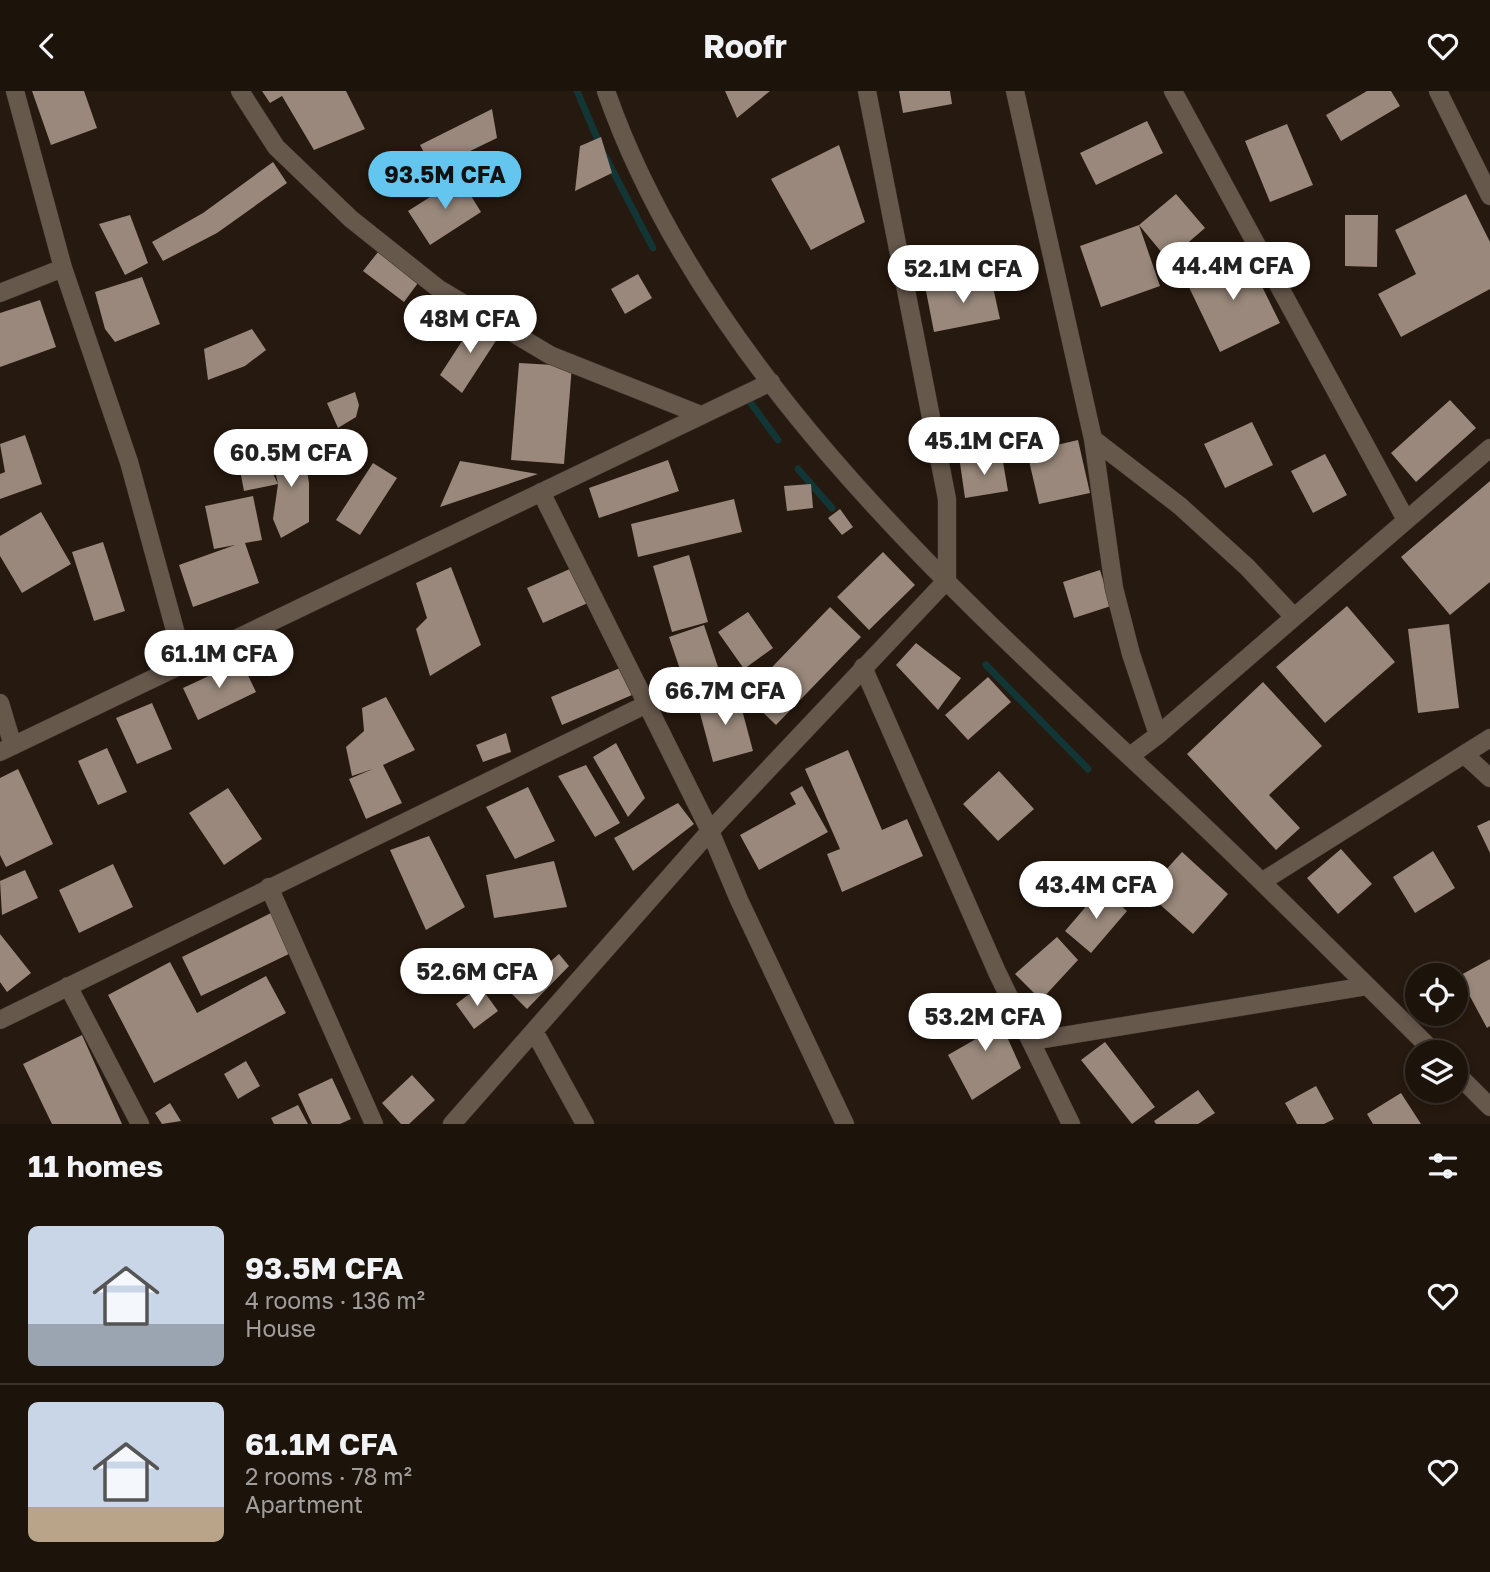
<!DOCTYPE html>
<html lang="en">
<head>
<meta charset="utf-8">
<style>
	body { margin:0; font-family:"Golos Text",sans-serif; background:#251c14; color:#f1f3f6; height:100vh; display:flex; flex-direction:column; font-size:26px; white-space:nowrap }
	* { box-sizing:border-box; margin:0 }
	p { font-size:23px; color:#a09e9d }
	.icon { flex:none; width:38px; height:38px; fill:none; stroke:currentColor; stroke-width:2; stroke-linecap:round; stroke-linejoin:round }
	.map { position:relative; height:1033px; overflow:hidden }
	.panel { display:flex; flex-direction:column; background:#1c130b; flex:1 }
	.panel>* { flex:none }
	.tools { position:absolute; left:1405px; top:872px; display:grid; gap:14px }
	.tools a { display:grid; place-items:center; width:63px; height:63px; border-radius:50%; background:#1c130b; box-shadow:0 4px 10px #0003,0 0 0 2px #3a322c; font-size:35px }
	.price { position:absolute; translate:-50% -60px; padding:0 16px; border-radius:24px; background:#fff; color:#222; font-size:23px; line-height:46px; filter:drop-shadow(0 2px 4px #0008) }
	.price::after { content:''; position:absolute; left:50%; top:42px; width:21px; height:16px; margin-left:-10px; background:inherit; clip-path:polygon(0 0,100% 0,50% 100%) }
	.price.selected { background:#64c5ee; color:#111 }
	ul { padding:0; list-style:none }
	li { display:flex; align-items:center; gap:21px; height:175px; padding:0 28px }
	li+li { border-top:2px solid #3a322c }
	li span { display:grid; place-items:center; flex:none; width:196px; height:140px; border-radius:10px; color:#555 }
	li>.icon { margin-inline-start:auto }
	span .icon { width:84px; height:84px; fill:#fffc; stroke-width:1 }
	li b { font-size:30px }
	h2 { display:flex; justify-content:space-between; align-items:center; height:84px; padding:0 28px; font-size:30px }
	header { display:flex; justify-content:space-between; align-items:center; height:91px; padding:0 28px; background:#1c130b; font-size:32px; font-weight:700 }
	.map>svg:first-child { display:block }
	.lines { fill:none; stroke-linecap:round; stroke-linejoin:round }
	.stream { stroke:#123535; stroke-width:7 }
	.building { fill:#99887b }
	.minor-casing { stroke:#3e342f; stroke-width:19 }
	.minor { stroke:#67584c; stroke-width:18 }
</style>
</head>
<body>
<header><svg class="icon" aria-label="back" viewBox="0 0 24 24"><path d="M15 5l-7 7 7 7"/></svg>Roofr<svg class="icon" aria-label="heart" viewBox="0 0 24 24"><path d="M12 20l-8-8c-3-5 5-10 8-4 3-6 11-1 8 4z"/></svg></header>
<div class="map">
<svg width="1490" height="1033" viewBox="0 0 1490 1033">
	<rect width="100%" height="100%" fill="#26190f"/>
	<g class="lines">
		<path class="stream" d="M577,0L600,54
			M605,65L653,157
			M750,311L778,349
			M798,378L832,417
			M986,574L1088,678"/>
	</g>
	<path class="building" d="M32,0H84L97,37L51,54Z
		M262,0H346L365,38L314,59L282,5L270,12Z
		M725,0H770L737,27Z
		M899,0H950L952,13L903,22Z
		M1367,0H1391L1400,15L1341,50L1326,24Z
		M492,18L497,47L433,78L420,54Z
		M1147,30L1163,62L1096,94L1080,62Z
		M1287,33L1313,94L1270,111L1245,50Z
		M601,46L612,82L575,100L580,55Z
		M839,54L865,131L811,159L771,88Z
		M273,71L287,92L217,142L163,170L152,151L203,122Z
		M460,87L481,121L430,154L408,120Z
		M1176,103L1205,137L1168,169L1139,134Z
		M1466,103L1490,151V198L1401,246L1378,203L1416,183L1395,139Z
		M130,124L148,172L125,184L99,133Z
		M1345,124H1378L1377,176L1345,175Z
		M1139,134L1160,195L1101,216L1080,155Z
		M378,161L418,192L404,211L363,180Z
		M1245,161L1280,232L1220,261L1186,190Z
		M638,183L652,207L625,223L611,198Z
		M142,186L160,233L115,251L105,238L95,201Z
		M991,187L1000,228L934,241L926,200Z
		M40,209L56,256L0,276V222Z
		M475,230L503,239L462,302L440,284Z
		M252,238L266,259L245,275L208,289L204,258Z
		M519,272L572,275L564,373L511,369Z
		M355,301L359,314L356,326L338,337L327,312Z
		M1450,309L1476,337L1416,391L1391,362Z
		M1252,331L1273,374L1225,397L1204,353Z
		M25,344L42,393L0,408V383L5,381L0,353Z
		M1078,349L1090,402L1039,413L1027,361Z
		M302,350L309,392V431L281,447L273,428L278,393L271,362Z
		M263,362L278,393L244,400L239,374Z
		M1325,363L1347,404L1313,422L1291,380Z
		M1002,365L1008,400L965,407L960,372Z
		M668,369L679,400L599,427L589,397Z
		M460,370L538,383L440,416Z
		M373,372L397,387L360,444L336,429Z
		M1490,390V491L1450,524L1401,466Z
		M811,393L813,417L787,420L784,395Z
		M253,405L262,449L245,452L259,492L193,516L179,474L235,454L214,458L205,415Z
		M734,408L742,441L638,466L631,433Z
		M840,418L853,436L842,444L828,427Z
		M41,421L71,473L22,502L0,465V445Z
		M103,451L125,520L94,530L72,461Z
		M883,461L915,494L869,539L837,506Z
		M689,464L708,531L672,541L653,475Z
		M451,476L481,554L430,585L416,538L427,527L416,492Z
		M572,477L590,511L543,532L527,497Z
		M1100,479L1111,515L1074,527L1063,491Z
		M1347,515L1395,571L1325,632L1276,576Z
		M830,516L861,546L776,634L745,604Z
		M748,521L773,557L744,578L718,541Z
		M1449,533L1459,617L1418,622L1408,538Z
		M704,534L724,594L689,605L669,546Z
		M916,552L961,587L938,619L896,574Z
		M241,570L256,601L198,629L183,597Z
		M620,577L632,604L562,634L551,606Z
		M988,586L1011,611L968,649L945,624Z
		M1263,591L1322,655L1269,704L1300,737L1276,759L1187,663Z
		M737,600L753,660L713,671L697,611Z
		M386,606L415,659L383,674L402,712L366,728L349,688L373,678L352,685L346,656L364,640L362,617Z
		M152,612L172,658L137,673L116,627Z
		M506,642L511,661L483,671L476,654Z
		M616,652L645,707L628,726L593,666Z
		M107,657L127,701L98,714L78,670Z
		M848,659L882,739L907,728L923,765L842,801L827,763L840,758L805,678Z
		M586,674L620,732L595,746L558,685Z
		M18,678L53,753L6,776L0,764V687Z
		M999,680L1034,718L998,750L963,713Z
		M802,695L828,741L759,779L740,744L796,713L790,702Z
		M528,696L555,750L515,768L486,716Z
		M228,697L262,748L224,774L189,722Z
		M678,712L694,733L633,780L614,747Z
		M1490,729V762L1477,735Z
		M429,745L465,816L426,839L390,759Z
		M1341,758L1372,793L1338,823L1307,787Z
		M1433,760L1455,797L1415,822L1393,786Z
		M1182,761L1228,803L1193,843L1146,801Z
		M554,770L567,816L494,827L486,784Z
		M113,773L133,816L79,842L59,799Z
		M25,779L38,807L2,824L0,790Z
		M1101,798L1127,820L1091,862L1065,840Z
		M271,822L291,862L201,905L182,866Z
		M0,843L31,882L7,901L0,891Z
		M1057,846L1078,869L1041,909L1015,883Z
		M559,863L569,875L527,918L512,903Z
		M1490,868V935L1487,937L1459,885Z
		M170,871L197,922L266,885L286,922L154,992L108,904Z
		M480,895L498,920L474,938L456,913Z
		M990,908L1021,977L972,1009L948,964L981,945L968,914Z
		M82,944L122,1033H52L23,973Z
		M1105,951L1155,1016L1132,1033L1081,969Z
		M246,970L260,995L238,1008L224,983Z
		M412,984L435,1009L409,1033H401L382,1012Z
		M332,987L351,1028L340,1033H312L298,1003Z
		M1316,995L1334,1028L1324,1033H1297L1285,1012Z
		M1198,999L1215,1022L1198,1033H1156L1154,1030Z
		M1401,1002L1421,1033H1373L1367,1023Z
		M170,1012L181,1030L162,1033L155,1022Z
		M298,1014L308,1033H274L271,1027Z"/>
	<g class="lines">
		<defs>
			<path id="minor" d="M15,0L63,177L129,371L184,572
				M240,0L276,56L351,128L439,198L550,264L701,324
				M606,0C704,281 960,507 1172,705C1261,788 1347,875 1434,961
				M1015,0L1093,348L1114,497L1131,563L1158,644
				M1173,0L1406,429
				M1438,0L1490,105
				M0,202L63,177
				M1093,348L1180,415L1247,476L1294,526
				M541,401L710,740L739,809L845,1033
				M863,576L997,881L1071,1033
				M0,612L13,655
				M0,661L771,291
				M1130,665L1158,644L1490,357
				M1466,665L1490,687
				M1263,790L1490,647
				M269,796L374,1033
				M68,895L140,1033
				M0,929L647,613
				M534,940L585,1033
				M1032,950L1367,895
				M1456,982L1490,1016
				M452,1033L710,740L947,489V408L867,0"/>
		</defs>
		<use href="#minor" class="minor-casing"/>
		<use href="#minor" class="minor"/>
	</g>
</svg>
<div class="tools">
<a><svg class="icon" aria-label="locate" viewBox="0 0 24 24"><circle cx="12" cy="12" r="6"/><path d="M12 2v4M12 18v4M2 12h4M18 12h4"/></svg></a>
<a><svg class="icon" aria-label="layers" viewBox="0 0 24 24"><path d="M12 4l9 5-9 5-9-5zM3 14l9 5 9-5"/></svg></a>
</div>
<b class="price selected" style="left:445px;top:120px">93.5M CFA</b>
<b class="price" style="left:1233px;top:211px">44.4M CFA</b>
<b class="price" style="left:963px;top:214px">52.1M CFA</b>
<b class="price" style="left:470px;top:264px">48M CFA</b>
<b class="price" style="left:984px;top:386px">45.1M CFA</b>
<b class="price" style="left:291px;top:398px">60.5M CFA</b>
<b class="price" style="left:219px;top:599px">61.1M CFA</b>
<b class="price" style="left:725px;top:636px">66.7M CFA</b>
<b class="price" style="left:1096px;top:830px">43.4M CFA</b>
<b class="price" style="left:477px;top:917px">52.6M CFA</b>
<b class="price" style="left:985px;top:962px">53.2M CFA</b>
</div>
<section class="panel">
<h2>11 homes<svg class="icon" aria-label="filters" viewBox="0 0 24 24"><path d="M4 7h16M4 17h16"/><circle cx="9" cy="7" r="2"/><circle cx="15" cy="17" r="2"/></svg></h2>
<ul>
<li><span style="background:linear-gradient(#c9d6e8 70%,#9aa5b1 0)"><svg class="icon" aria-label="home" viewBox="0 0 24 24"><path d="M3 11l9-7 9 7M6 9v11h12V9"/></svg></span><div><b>93.5M CFA</b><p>4 rooms · 136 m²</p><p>House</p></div><svg class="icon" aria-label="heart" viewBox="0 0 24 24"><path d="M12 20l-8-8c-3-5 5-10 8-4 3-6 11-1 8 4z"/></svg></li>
<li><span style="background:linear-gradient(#c9d6e8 75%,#b9a48a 0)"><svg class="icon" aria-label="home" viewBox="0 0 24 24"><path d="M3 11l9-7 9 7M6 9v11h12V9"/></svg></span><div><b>61.1M CFA</b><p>2 rooms · 78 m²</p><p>Apartment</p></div><svg class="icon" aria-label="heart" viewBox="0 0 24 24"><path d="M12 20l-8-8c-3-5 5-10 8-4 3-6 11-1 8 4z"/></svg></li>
</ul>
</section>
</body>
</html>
